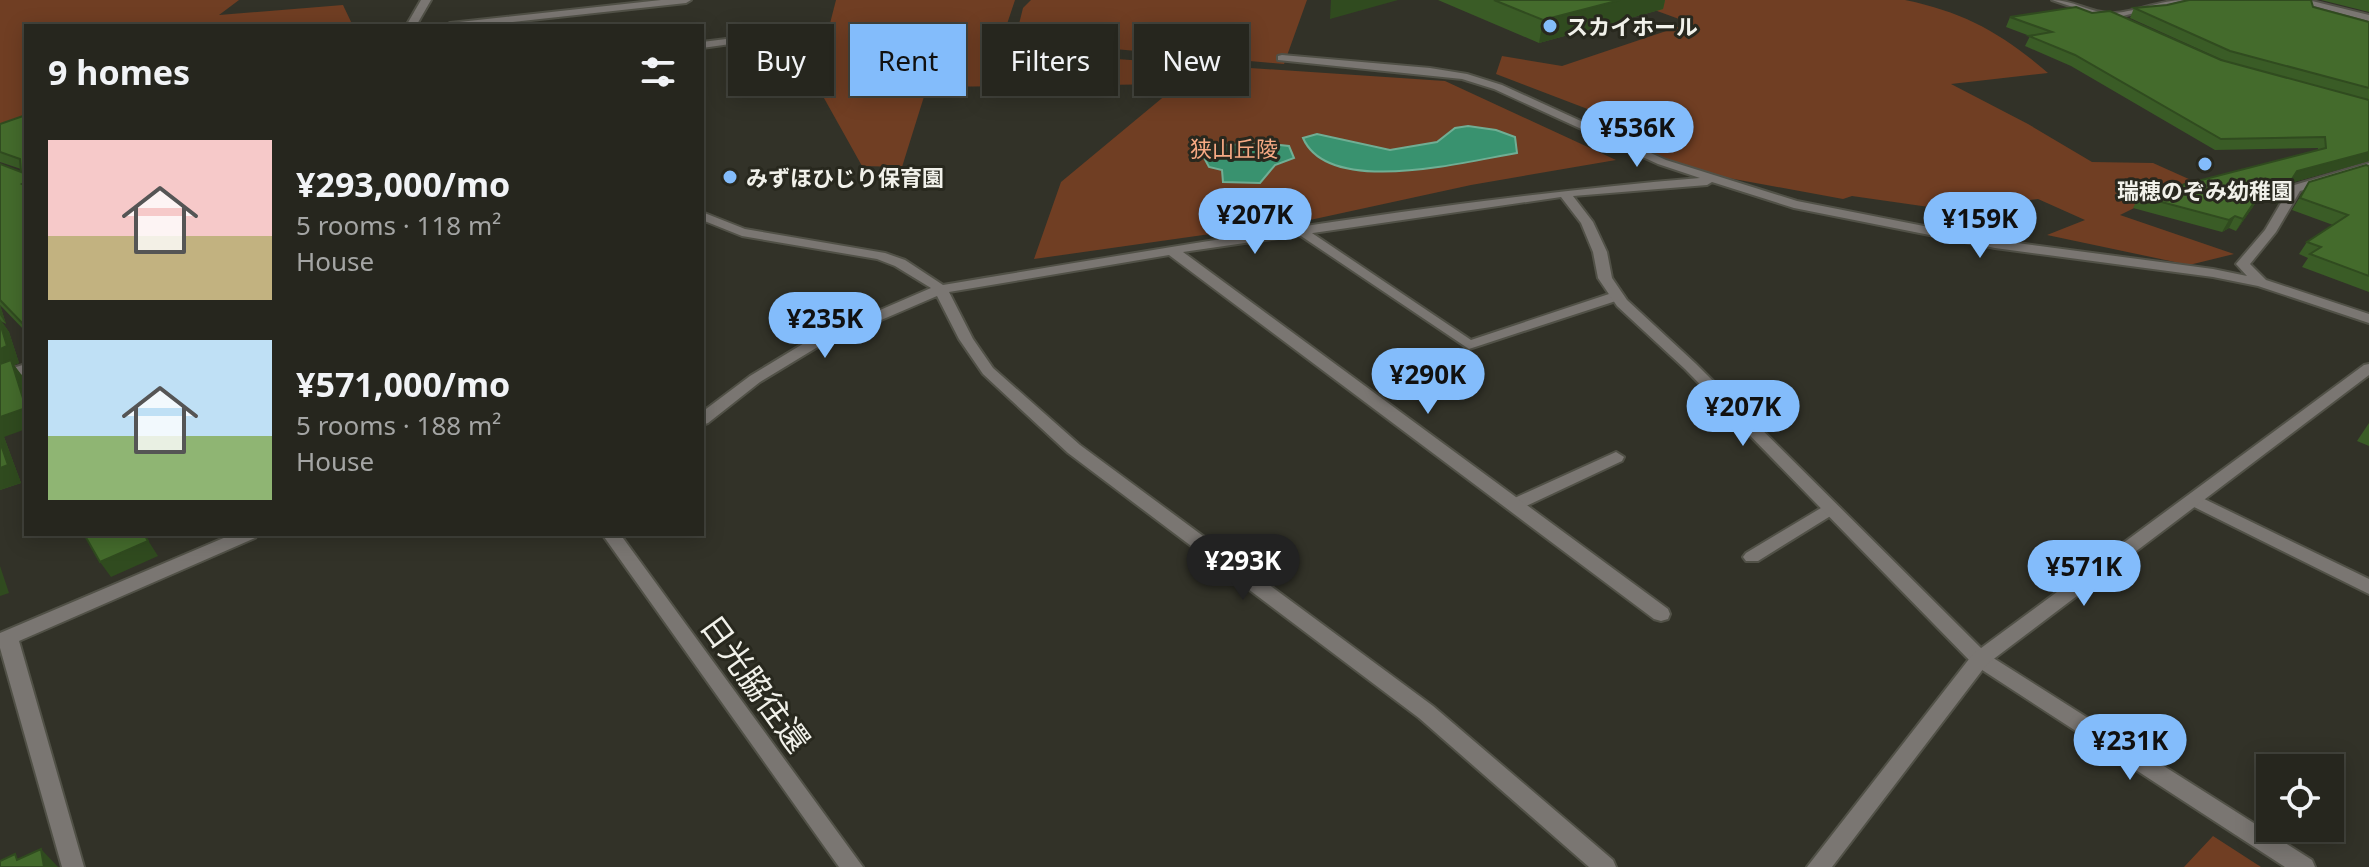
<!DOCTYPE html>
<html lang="en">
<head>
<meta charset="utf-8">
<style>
	body { margin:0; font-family:"Noto Sans","Noto Sans JP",sans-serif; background:#2e2e27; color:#f1f3f6; height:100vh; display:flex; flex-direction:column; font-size:30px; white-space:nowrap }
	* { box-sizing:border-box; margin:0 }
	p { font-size:26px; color:#a4a5a4 }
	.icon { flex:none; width:44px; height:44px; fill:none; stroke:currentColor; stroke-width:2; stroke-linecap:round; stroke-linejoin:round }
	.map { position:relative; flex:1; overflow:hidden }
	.panel { position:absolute; left:24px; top:24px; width:680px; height:512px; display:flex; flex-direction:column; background:#26261e; border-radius:0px; box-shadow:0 4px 20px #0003,0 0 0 2px #42433c }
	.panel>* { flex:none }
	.guide { position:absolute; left:728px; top:24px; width:760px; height:72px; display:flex; gap:16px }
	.fabs { position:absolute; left:2256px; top:754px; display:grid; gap:16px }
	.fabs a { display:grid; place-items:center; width:88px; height:88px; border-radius:0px; background:#26261e; box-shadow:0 4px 20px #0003,0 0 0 2px #42433c; font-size:40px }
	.price { position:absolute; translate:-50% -68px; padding:0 18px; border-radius:28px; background:#83bcfb; color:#111; font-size:26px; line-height:52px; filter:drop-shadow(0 2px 4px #0008) }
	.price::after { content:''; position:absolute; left:50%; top:48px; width:24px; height:18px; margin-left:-12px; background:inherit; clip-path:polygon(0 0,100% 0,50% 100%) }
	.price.on { background:#222; color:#fff }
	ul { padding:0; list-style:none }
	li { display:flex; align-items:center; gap:24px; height:200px; padding:0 24px }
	li span { display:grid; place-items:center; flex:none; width:224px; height:160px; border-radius:0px; color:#555 }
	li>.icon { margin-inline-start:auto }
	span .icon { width:96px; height:96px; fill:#fffc; stroke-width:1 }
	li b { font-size:34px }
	h2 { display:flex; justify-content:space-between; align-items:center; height:96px; padding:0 24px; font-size:34px }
	.pill { padding:0 28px; border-radius:0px; background:#26261e; box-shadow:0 4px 20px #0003,0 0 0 2px #42433c; font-size:28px; line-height:72px }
	.pill.on { background:#83bcfb; color:#111 }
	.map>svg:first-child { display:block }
	.green { fill:#703e23 }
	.water { fill:#39926f; stroke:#70ae94; stroke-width:2 }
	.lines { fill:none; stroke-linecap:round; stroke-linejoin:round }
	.service-casing { stroke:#515147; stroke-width:4 }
	.minor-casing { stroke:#515147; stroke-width:4 }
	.tertiary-casing { stroke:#515147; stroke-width:4 }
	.service { fill:#7a7672; fill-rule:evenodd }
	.minor { fill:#7a7672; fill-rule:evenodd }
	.tertiary { fill:#7a7672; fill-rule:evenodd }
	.wall { fill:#3a5c26 }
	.shaded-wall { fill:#304b1f }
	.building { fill:#446b2c; stroke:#304b1f; stroke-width:2 }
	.poi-dot { fill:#83bcfb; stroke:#28281e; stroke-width:3 }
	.labels { text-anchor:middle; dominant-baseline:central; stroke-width:6; stroke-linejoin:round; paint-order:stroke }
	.far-poi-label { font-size:22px; font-weight:bold; fill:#f1f1ea; stroke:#28281e; text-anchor:start }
	.far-park-label { font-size:22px; fill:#f7aa84; stroke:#28281e }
	.near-street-label { font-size:32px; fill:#f1f1ea; stroke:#28281e }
</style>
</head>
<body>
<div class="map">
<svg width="2369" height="867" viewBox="0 0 2369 867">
	<rect width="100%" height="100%" fill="#323228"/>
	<path class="green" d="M0,0H239L219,15L343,5L353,26H26V129L0,139Z
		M836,0H1015L998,51L1445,81L1616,160L1471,185L1310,220L1034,259L1061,182L1179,84L927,87L902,167L862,166L815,82Z
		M1031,0H1307L1284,64L1024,41L1017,32L1023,8Z
		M1627,0H1905C1964,12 2003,34 2048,73L1951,84L2028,124L2092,162L2153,163L2191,180L2120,215L2234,254L2189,265L2047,235L2085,220L2038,199L1950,210L1852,196L1843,199L1674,168L1598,113L1496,74L1502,56L1562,66L1690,23Z
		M2213,836L2261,867H2184Z"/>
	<path class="water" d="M1468,126L1496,130L1515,137L1517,153C1467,161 1329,198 1303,138L1317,134L1390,150L1437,142L1455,128Z
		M1270,144L1289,146L1294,158L1275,165L1260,183L1223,182L1222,170L1209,167L1202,154L1215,145Z"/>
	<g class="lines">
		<defs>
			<path id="service" d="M742,37L747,40L745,42L702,48V42Z
				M1303,227L1471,340L1612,293L1617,292L1624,296L1622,299L1469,349L1298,234L1297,231Z
				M1616,452L1624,457L1622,461L1520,509H1508L1505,505L1508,501Z
				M2194,494L2369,579V594L2188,504L2185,500Z
				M1831,502L1840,508L1837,512L1758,561H1746L1743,557L1746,553Z"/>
			<path id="minor" d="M421,0H431L416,26H406Z
				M661,0H691L686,3L476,26H445L450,23Z
				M2052,0C2073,0 2089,12 2108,13C2127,15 2159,0 2184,0L2119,17L2122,19L2117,22Z
				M1282,55L1430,68L1467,74L1502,85L1666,160L1797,201L1995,240L2213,269L2247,276L2236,264L2265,230L2291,186L2369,163V171L2300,191L2276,232L2250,264L2266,280L2369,314V323L2258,286L2213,277L1995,248L1794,208L1712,182L1707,185L1573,196L1593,222L1607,252L1612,278L1627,300L1695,363L1987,654L2312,860L2315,867H2285L1973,664L1685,369L1617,306L1598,278L1593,252L1581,223L1561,197L1183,252L1668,609L1670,614L1668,619L1661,621L1654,619L1169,255L949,292L973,339L993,368L1080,445L1433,706L1613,860L1616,867H1589L1419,718L1068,453L983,374L959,339L937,296L816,348L760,382L708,423L702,425V412L750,376L806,342L931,288L895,266L877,259L742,236L702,220V212L745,229L885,253L905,260L943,285C1195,243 1446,199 1700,178L1658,164L1494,89L1462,79L1278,60V56Z
				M26,364V373L0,382V372Z
				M233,534H258L255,538L19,641L84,867H62L0,648V633Z"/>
			<path id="tertiary" d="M2292,0H2308L2369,15V21Z
				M2369,364V375L1987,664L1832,867H1807L1973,654L2364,365Z
				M602,534H620L863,867H839Z"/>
		</defs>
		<use href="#service" class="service-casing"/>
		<use href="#minor" class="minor-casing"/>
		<use href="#tertiary" class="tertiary-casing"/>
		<use href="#service" class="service"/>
		<use href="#minor" class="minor"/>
		<use href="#tertiary" class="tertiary"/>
	</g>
	<path class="wall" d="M1438,0H1665L1663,9L1539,43Z
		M2321,0H2369V12Z
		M2313,7L2369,22V161L2290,183L2277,204L2259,198L2236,231L2229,228L2222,232L2133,208L2139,196L2318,150V148L2215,150L2071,66L2025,46L2030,36L2006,27L2010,17L2225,61L2130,18L2134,8Z
		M26,115V332L0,305L6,324L1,321L9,332L19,363L14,365L23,377L4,437L21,483L0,490V164L21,172V169L0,162V124Z
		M2369,166V292L2302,267L2308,258L2299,254L2307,242L2333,225L2292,210L2309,182Z
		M2369,423V446L2357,441Z"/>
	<path class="shaded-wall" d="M1331,0H1398L1330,19Z
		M1620,0H1665L1663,9L1539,43L1543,20Z
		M2369,152V161L2290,183L2277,204L2297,171Z
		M2265,186L2259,198L2236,231L2243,219Z
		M2235,216L2229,228L2222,232L2229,220Z
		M0,304V305L6,324L0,315Z
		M0,319L9,332L19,363L14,365L23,377L26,386V407L0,369Z
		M26,408V429L4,437L21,483L0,490V417Z
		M144,534L158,556L111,577L100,562Z
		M0,566L9,593L0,596Z
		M41,849L58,867H44Z"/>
	<path class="building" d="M1494,0H1620L1543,20Z
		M2189,0H2311L2313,7L2369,22V88L2230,51L2134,8L2167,5Z
		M2076,7L2092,13L2110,11L2221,60L2369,100V152L2297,171L2284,192L2265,186L2243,219L2235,216L2229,220L2139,196L2326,148L2325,137L2221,139L2075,55L2029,36L2052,32L2010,17Z
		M26,115V182L22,184L26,186V327L0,300V164L21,172L20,159L0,152V124Z
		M2366,165L2369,166V276L2310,254L2321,247L2307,242L2348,215L2300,198L2309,182Z
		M0,323L7,346L0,349Z
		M11,360L26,408L0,417V364Z
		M0,442L8,465L0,468Z
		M84,534H144L148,541L100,562Z
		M41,849L44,867H0V861L15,854L17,860Z"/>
	<g class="poi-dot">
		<circle cx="1550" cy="26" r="8"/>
		<circle cx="2205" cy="164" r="8"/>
		<circle cx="730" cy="177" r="8"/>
	</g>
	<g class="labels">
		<g class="far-poi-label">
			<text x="1566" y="26">スカイホール</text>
			<text x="746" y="177">みずほひじり保育園</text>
			<text x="2205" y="190" text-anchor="middle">瑞穂のぞみ幼稚園</text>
		</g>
		<g class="far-park-label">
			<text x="1234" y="148">狭山丘陵</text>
		</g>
		<g class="near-street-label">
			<text transform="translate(756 683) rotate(54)">日光脇往還</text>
		</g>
	</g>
</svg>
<div class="fabs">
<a><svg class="icon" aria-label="locate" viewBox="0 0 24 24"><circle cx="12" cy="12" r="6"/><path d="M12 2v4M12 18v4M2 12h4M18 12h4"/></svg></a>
</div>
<b class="price" style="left:1637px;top:169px">¥536K</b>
<b class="price" style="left:1255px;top:256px">¥207K</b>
<b class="price" style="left:1980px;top:260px">¥159K</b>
<b class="price" style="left:825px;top:360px">¥235K</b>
<b class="price" style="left:1428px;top:416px">¥290K</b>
<b class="price" style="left:1743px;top:448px">¥207K</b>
<b class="price on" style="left:1243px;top:602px">¥293K</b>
<b class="price" style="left:2084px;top:608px">¥571K</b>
<b class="price" style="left:2130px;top:782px">¥231K</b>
<div class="guide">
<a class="pill">Buy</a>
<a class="pill on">Rent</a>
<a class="pill">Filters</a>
<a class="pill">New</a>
</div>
<section class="panel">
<h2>9 homes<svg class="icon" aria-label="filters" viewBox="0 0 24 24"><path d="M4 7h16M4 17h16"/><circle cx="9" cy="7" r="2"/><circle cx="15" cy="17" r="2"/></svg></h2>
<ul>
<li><span style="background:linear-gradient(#f6c9c9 60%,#c2b280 0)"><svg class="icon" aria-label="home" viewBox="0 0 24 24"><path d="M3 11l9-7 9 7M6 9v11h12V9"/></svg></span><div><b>¥293,000/mo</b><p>5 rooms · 118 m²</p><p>House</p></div></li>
<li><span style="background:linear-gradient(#bfe0f5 60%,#8fb573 0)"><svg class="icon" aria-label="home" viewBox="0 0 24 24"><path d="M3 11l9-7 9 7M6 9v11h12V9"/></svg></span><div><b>¥571,000/mo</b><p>5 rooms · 188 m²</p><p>House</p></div></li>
</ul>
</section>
</div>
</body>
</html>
